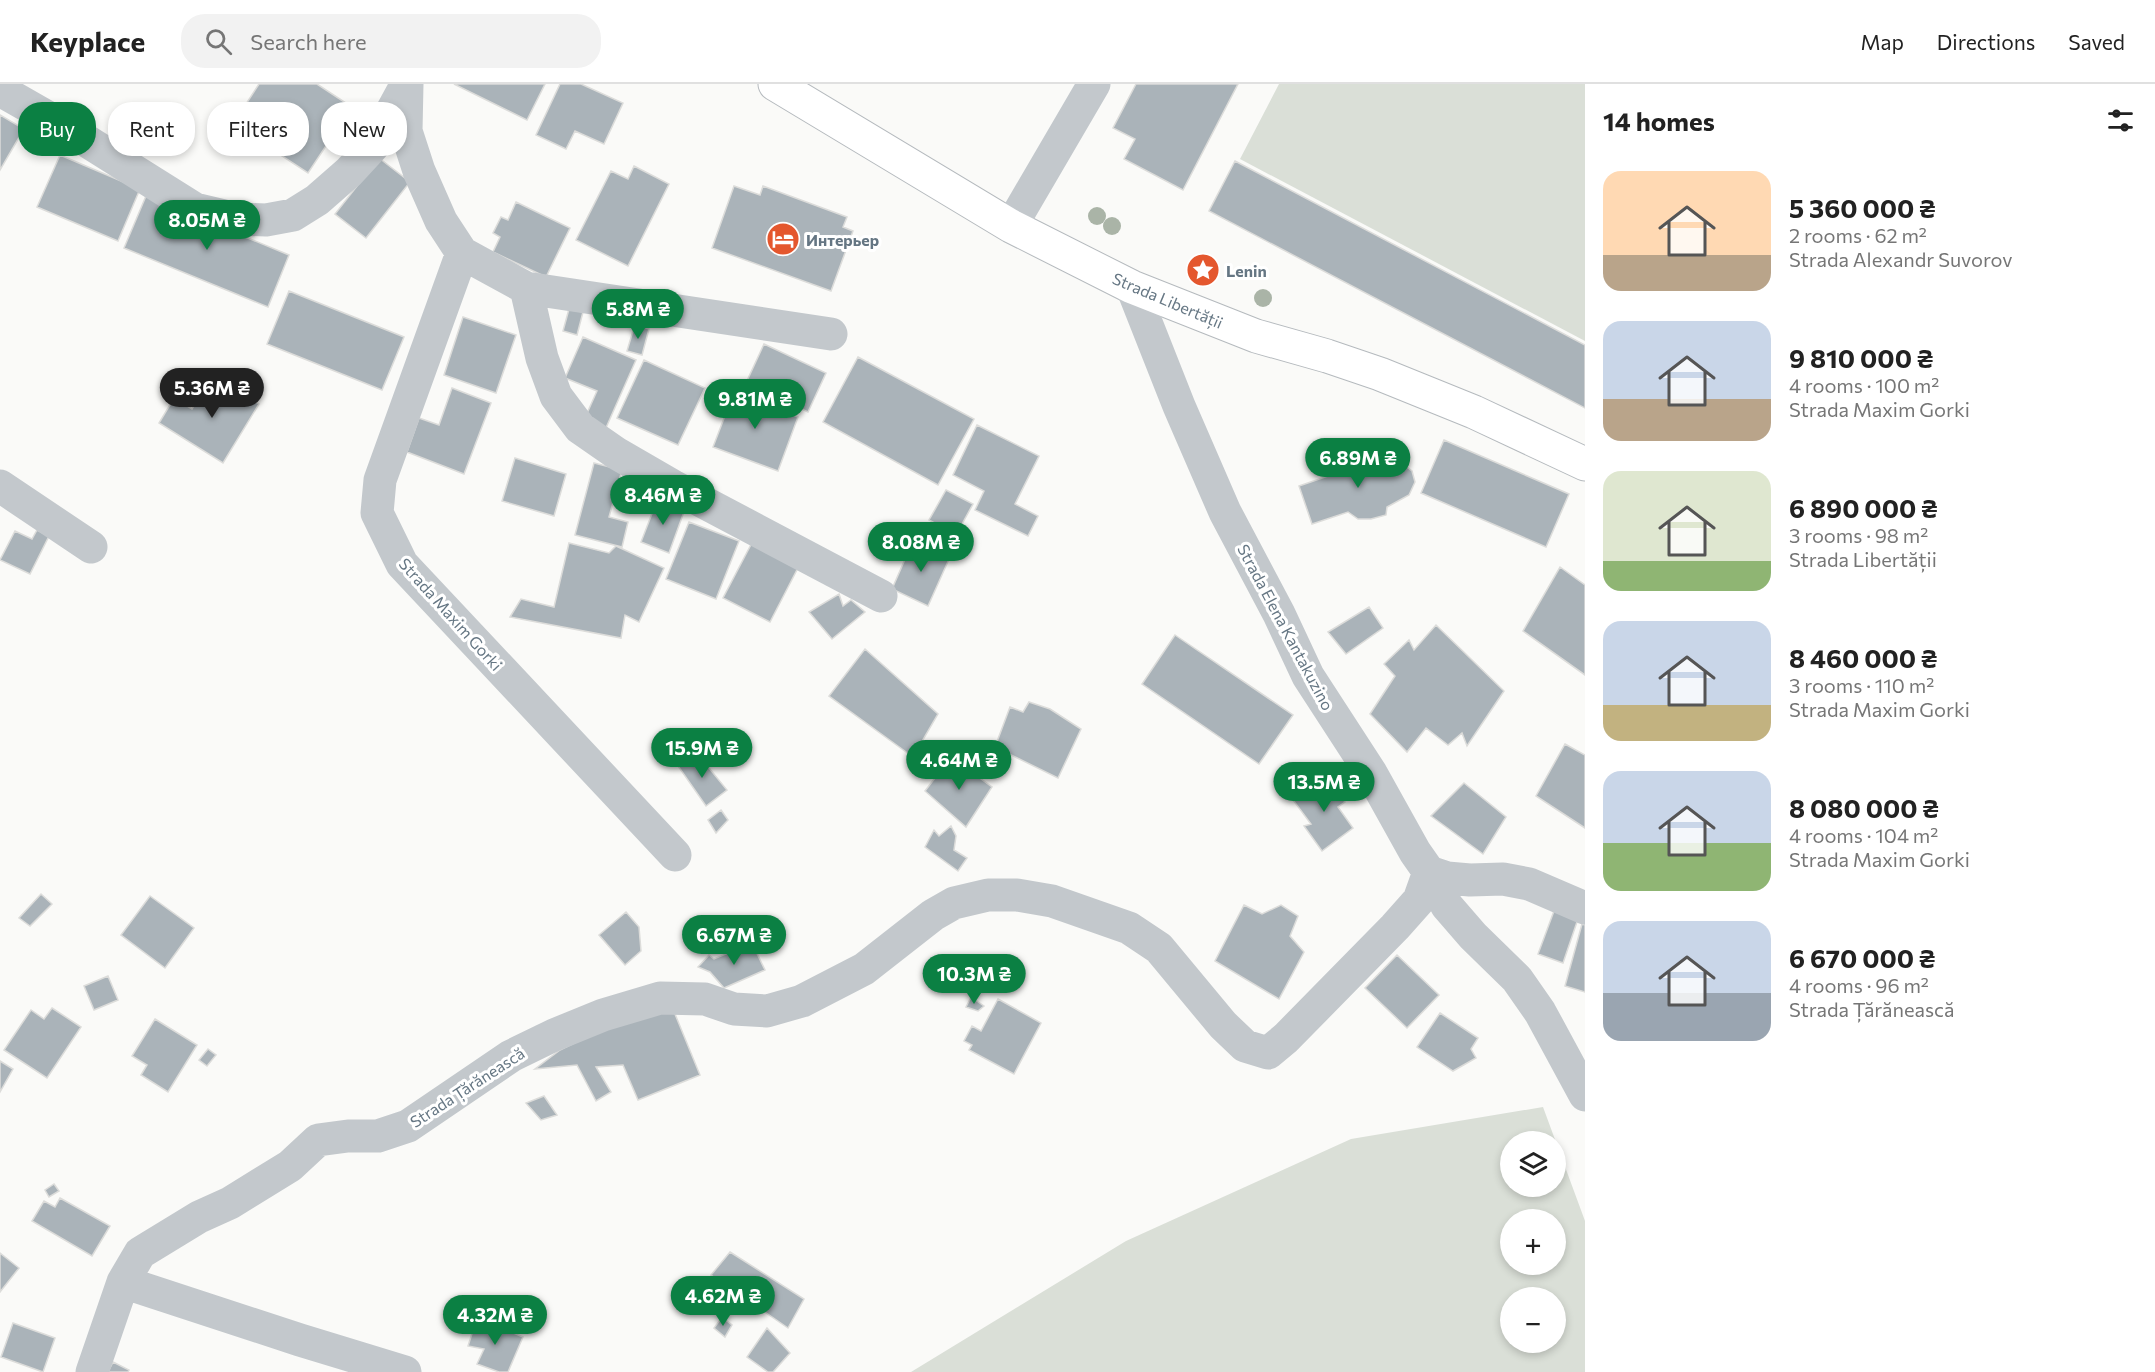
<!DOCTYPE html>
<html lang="en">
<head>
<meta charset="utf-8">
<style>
	body { margin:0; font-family:Commissioner,sans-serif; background:#f2f2f2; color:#222; height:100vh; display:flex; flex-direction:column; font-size:22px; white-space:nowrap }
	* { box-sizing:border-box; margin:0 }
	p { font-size:20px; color:#767676 }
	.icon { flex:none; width:33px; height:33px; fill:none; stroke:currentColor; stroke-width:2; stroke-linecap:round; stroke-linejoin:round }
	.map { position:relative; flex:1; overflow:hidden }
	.panel { display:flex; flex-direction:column; background:#fff; width:570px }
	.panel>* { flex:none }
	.guide { position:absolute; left:18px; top:18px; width:570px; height:54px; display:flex; gap:12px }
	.fabs { position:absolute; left:1500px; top:1047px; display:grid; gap:12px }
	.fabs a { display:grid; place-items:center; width:66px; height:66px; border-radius:50%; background:#fff; box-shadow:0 3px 9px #0003; font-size:30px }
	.price { position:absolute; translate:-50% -51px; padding:0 14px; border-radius:21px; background:#0b8043; color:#fff; font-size:20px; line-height:39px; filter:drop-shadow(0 2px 3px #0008) }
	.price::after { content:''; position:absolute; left:50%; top:36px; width:18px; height:14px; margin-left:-9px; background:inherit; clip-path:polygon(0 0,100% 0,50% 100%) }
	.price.active { background:#222; color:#fff }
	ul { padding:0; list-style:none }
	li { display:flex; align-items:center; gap:18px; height:150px; padding:0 18px }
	li span { display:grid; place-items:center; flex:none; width:168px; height:120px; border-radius:18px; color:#555 }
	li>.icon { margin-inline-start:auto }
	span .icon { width:72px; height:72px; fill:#fffc; stroke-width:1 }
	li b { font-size:26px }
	h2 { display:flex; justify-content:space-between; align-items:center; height:72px; padding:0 18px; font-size:26px }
	.pill { padding:0 21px; border-radius:24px; background:#fff; box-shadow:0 3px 9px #0003; font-size:21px; line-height:54px }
	.pill.active { background:#0b8043; color:#fff }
	header { display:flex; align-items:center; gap:36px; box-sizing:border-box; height:84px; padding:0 30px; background:#fff; border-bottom:2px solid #e0e0e0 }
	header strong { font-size:28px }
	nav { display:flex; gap:33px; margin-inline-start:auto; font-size:21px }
	.search { width:420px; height:54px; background:#f2f2f2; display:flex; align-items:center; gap:15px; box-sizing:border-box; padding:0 21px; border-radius:24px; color:#767676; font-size:22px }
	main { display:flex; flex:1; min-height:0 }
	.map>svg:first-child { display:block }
	.green { fill:#dadfd7; fill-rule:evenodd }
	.building { fill:#aab3b9; stroke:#dcdcda; stroke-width:1.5 }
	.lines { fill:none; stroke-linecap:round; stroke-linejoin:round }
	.major-casing { stroke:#b5babe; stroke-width:35 }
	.minor { stroke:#c3c8cc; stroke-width:33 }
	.major { stroke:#fff; stroke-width:33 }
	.tree { fill:#aab4a7 }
	.labels { text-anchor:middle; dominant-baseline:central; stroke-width:6; stroke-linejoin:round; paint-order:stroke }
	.poi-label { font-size:16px; font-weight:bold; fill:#657683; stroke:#fff; text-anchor:start }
	.street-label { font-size:16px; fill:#657683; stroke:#fff }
</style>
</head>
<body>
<header>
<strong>Keyplace</strong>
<div class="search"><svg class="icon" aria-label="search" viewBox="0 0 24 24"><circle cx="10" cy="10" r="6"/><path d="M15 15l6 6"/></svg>Search here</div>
<nav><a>Map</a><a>Directions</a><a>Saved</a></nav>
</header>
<main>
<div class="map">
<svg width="1585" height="1288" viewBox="0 0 1585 1288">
	<rect width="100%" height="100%" fill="#fafaf8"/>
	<path class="green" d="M1279,0H1585V257L1240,75Z
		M1543,1023L1585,1137V1288H911L1126,1157L1351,1055ZM1510,1058H1556V1102H1510ZM1510,1136H1556V1180H1510ZM1510,1214H1556V1258H1510Z"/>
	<path class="building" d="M259,0H317L352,23L308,89L233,40Z
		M454,0H545L527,36Z
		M560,0H581L623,19L604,60L575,47L566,65L536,51Z
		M1136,0H1238L1183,106L1124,75L1135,55L1113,44Z
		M0,31L24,45L0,86Z
		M60,71L140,105L118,157L37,123Z
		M379,74L410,98L366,154L335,130Z
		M1235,77L1585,261V324L1209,127Z
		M634,82L669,100L628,182L576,156L611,87L628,95Z
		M734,102L760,111L763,102L847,133L843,143L853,147L831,207L712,164Z
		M146,112L289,171L268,223L124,164Z
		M516,118L570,144L546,193L493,168L500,153L493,149L501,133L508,136Z
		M289,207L404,253L382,306L267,260Z
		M569,225L583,228L577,251L563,247Z
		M463,233L516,251L496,309L444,291Z
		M635,240L649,245L642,271L627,267Z
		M583,253L636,276L605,346L584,336L597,307L565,294Z
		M764,260L826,289L808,328L746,299Z
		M858,273L974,335L938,401L823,338Z
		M644,276L705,304L678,361L617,334Z
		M213,291L259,320L223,379L159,339L174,314L192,325Z
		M736,303L766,314L764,320L798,333L778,387L713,363Z
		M452,304L491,319L464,390L407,368L419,334L439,341Z
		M977,341L1039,372L1015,420L1038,432L1028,452L975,426L984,407L953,391Z
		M1444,356L1569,410L1546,463L1421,409Z
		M1354,371H1373L1382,380H1403L1412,387L1415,398L1409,411L1387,423L1386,431L1371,435H1358L1348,428L1312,440L1299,402L1337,389L1343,375Z
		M515,374L566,390L554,432L502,417Z
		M594,379L622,386L609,433L628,438L622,463L575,451Z
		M946,406L973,420L956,451L929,436Z
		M658,414L685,425L669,469L641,458Z
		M689,438L739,457L716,515L666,495Z
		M37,446L49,452L30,490L0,476L15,447L32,455Z
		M755,453L801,478L770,538L723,514Z
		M913,457L950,473L928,522L892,505Z
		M569,459L609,469L616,462L664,484L639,538L625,531L621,554L510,533L521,515L554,523Z
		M1560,483L1585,501V591L1523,547Z
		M839,510L843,522L851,516L865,528L832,555L809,528Z
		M1369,523L1383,544L1346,570L1328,548Z
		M1436,541L1504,607L1467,662L1462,649L1448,661L1426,644L1407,668L1370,630L1395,592L1384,580L1409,556L1414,566Z
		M1175,551L1293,631L1259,680L1142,600Z
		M865,565L938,630L913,673L829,612Z
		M1029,618L1050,625L1081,645L1058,694L995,663L1010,623L1023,628Z
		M1565,660L1585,671V744L1536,712Z
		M696,668L727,706L706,722L678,682Z
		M951,673L992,703L966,743L925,707Z
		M1326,691L1345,718L1338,723L1353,744L1322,767L1304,742L1311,740L1293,716Z
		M1464,699L1506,733L1483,770L1431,732Z
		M721,726L728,736L716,749L708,736Z
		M951,742L956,752L954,766L967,774L958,787L925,763L934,746L939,752Z
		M41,810L52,820L30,842L19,834Z
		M150,812L194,844L165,884L121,851Z
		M1244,821L1262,830L1281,821L1298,832L1290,852L1304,868L1279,915L1215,877Z
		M1554,827L1578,835L1563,879L1538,870Z
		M626,828L639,843L641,867L625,881L599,851Z
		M1582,840L1585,841V908L1565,902Z
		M752,859L765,886L724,904L710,888L698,883L709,871L714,875Z
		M1397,871L1439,911L1407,944L1365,904Z
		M108,892L118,916L94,926L84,902Z
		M668,913L700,991L638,1016L623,981L596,983L611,1008L596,1017L577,981L535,985L560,966Z
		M971,913L984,922L978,927L966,923Z
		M998,915L1041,939L1014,990L969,966L972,961L964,957L972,942L981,947Z
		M52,924L81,943L47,994L4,966L31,926L44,935Z
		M1440,929L1478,954L1471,965L1476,974L1453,987L1417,963Z
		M155,935L197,961L168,1008L141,991L147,981L132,972Z
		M208,965L216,971L207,982L199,976Z
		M0,977L13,985L0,1008Z
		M544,1012L557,1031L541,1036L526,1019Z
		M54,1100L59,1107L49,1113L45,1106Z
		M60,1114L110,1142L92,1172L32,1137L44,1117L55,1123Z
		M730,1168L804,1215L788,1244L711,1191Z
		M0,1169L19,1184L0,1208Z
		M722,1233L732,1241L725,1253L714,1244Z
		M477,1234L523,1253L508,1288H499L477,1280L484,1265L468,1262Z
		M13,1239L55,1254L43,1288L1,1273Z
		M767,1244L790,1269L773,1288H768L747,1273Z
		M113,1278L129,1286L128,1288H108Z"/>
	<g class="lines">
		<defs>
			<path id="major" d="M775,0L1011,142L1132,203L1256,252L1327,272L1380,290L1474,328L1585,380"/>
		</defs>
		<use href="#major" class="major-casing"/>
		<path class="minor" d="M407,0L406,47L419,87L441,137L462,169L526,204L831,250
			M0,6L58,39L195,125L237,135L266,136L293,131L317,116L349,88L373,62L404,5
			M1011,142L1094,0
			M462,169L380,396L377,429L402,480L675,771
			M1132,203L1179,322L1225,428L1279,530L1308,592L1371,689L1415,768L1429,788L1447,794L1470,796L1503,795L1529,800L1585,824
			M526,204L542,274L556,312L580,344L616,369L673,402L881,512
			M0,402L91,463
			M1429,788L1447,822L1473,852L1517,895L1540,928L1585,1011
			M123,1198L300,1256L405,1288
			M92,1288L123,1198L140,1169L199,1133L230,1119L290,1082L318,1056L348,1052H378L408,1042L511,972L554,951L603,931L660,914L705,915L734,925L767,927L802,917L864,885L933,831L954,819L988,811H1017L1052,817L1129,844L1159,864L1223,941L1245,962L1268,969L1286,954L1395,843L1419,816L1429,788"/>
		<use href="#major" class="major"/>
	</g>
	<g class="tree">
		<circle cx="1097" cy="132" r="9"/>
		<circle cx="1112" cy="142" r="9"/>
		<circle cx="1263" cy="214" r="9"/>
	</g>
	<defs>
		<symbol id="hotel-disc" viewBox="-11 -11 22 22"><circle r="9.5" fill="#e4572e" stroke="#fff"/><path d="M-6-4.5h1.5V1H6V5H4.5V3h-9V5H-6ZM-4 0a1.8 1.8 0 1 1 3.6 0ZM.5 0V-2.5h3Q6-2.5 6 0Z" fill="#fff"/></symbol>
		<symbol id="sight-disc" viewBox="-11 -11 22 22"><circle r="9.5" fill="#e4572e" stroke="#fff"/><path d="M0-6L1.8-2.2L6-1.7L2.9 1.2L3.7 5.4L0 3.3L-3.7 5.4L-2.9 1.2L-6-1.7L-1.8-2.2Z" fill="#fff"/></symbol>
	</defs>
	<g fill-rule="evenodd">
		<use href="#hotel-disc" x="764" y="136" width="38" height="38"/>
		<use href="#sight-disc" x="1184" y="167" width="38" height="38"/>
	</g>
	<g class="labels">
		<g class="poi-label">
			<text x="806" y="155">Интерьер</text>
			<text x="1226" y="186">Lenin</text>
		</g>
		<g class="street-label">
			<text transform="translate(1168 216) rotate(23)">Strada Libertății</text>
			<text transform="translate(451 530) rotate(48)">Strada Maxim Gorki</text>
			<text transform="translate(1286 543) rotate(62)">Strada Elena Kantakuzino</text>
			<text transform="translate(467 1003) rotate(-33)">Strada Țărănească</text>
		</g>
	</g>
</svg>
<div class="fabs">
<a><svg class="icon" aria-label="layers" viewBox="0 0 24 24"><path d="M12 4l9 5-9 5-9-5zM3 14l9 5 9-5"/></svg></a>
<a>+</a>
<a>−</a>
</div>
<b class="price" style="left:207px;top:167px">8.05M ₴</b>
<b class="price" style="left:638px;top:256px">5.8M ₴</b>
<b class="price active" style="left:212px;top:335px">5.36M ₴</b>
<b class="price" style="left:755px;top:346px">9.81M ₴</b>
<b class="price" style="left:1358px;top:405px">6.89M ₴</b>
<b class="price" style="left:663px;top:442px">8.46M ₴</b>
<b class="price" style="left:921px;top:489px">8.08M ₴</b>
<b class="price" style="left:702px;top:695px">15.9M ₴</b>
<b class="price" style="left:959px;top:707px">4.64M ₴</b>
<b class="price" style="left:1324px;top:729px">13.5M ₴</b>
<b class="price" style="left:734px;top:882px">6.67M ₴</b>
<b class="price" style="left:974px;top:921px">10.3M ₴</b>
<b class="price" style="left:723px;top:1243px">4.62M ₴</b>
<b class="price" style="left:495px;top:1262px">4.32M ₴</b>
<div class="guide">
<a class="pill active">Buy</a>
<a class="pill">Rent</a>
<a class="pill">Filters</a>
<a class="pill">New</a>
</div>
</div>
<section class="panel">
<h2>14 homes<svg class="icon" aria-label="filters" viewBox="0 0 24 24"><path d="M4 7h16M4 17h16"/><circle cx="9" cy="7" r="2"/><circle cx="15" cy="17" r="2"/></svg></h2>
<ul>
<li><span style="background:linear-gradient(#ffd9b3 70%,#b9a48a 0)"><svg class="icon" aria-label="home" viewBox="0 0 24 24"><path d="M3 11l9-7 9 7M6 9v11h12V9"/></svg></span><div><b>5 360 000 ₴</b><p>2 rooms · 62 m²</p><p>Strada Alexandr Suvorov</p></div></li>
<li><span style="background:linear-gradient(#c9d6e8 65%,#b9a48a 0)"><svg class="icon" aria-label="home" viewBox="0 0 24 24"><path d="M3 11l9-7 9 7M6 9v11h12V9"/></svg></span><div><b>9 810 000 ₴</b><p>4 rooms · 100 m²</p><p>Strada Maxim Gorki</p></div></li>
<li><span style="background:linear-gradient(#dfe7d0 75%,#8fb573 0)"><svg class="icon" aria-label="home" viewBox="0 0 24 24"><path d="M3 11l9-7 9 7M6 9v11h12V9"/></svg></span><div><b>6 890 000 ₴</b><p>3 rooms · 98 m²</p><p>Strada Libertății</p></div></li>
<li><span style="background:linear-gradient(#c9d6e8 70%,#c2b280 0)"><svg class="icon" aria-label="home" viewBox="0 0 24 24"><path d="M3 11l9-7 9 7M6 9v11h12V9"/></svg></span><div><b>8 460 000 ₴</b><p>3 rooms · 110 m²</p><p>Strada Maxim Gorki</p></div></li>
<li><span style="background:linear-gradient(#c9d6e8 60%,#8fb573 0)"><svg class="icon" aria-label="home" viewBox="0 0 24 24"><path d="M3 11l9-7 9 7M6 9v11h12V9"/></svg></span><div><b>8 080 000 ₴</b><p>4 rooms · 104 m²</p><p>Strada Maxim Gorki</p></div></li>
<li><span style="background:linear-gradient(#c9d6e8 60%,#9aa5b1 0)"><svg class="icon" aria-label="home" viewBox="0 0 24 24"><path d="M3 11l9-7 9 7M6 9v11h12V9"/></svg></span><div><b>6 670 000 ₴</b><p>4 rooms · 96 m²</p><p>Strada Țărănească</p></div></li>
</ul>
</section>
</main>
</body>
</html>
